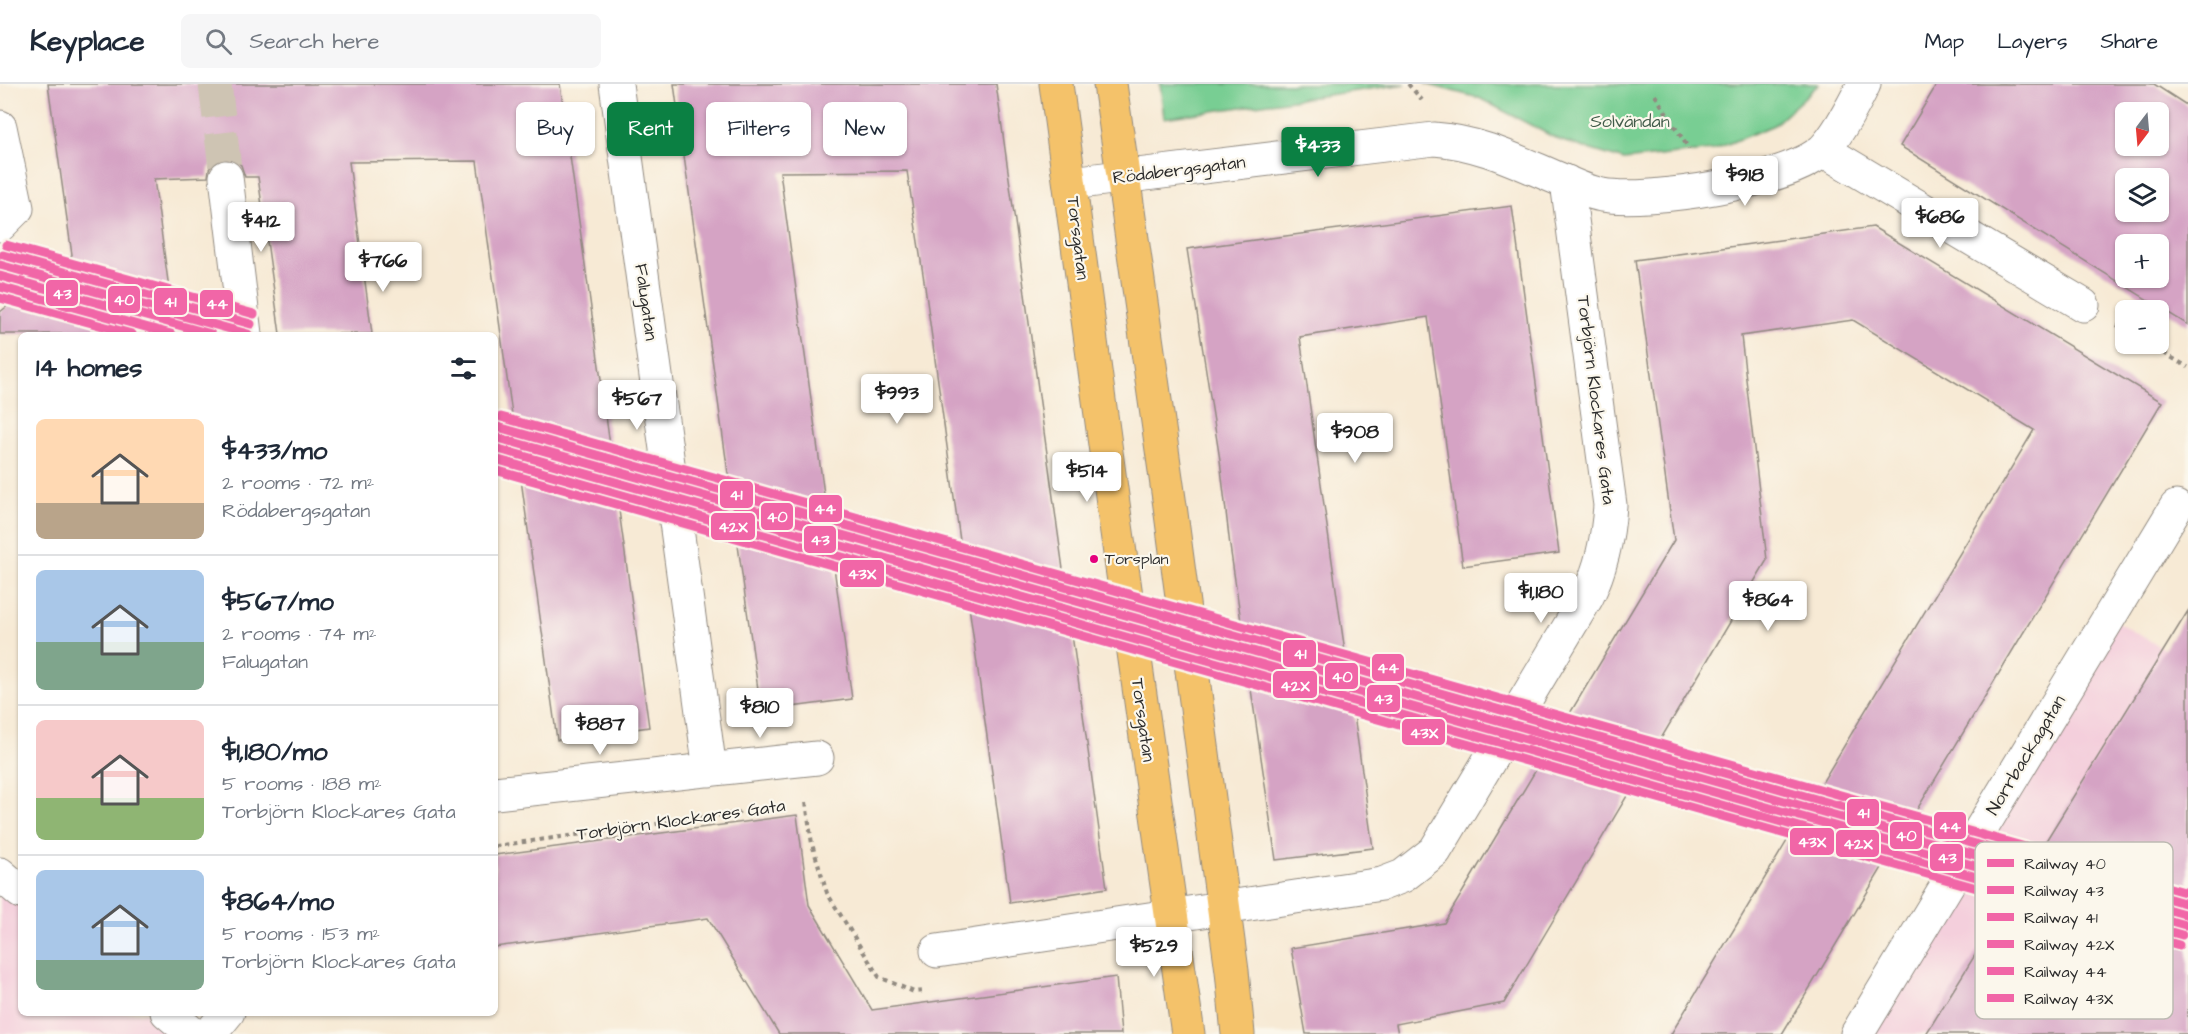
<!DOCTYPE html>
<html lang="en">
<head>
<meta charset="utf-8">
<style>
	body { margin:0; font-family:"Architects Daughter",sans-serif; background:#f6f6f7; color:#1f2937; height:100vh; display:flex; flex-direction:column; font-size:22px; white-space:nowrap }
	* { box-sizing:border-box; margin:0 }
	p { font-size:20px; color:#747a83 }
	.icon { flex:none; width:33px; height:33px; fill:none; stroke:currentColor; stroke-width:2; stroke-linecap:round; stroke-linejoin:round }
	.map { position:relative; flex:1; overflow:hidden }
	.drawer { position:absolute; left:18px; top:248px; width:480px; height:684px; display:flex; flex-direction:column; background:#fff; border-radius:9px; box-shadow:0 2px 4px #0004 }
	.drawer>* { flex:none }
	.guide { position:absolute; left:516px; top:18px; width:570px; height:54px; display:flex; gap:12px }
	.needle { width:39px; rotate:196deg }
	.fabs { position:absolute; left:2115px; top:18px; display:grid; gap:12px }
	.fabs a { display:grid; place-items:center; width:54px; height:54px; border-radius:9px; background:#fff; box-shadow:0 2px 4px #0004; font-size:30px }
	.price { position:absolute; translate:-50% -51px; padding:0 14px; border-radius:6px; background:#fff; color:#222; font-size:20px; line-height:39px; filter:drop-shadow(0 2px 3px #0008) }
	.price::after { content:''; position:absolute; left:50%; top:36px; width:18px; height:14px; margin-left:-9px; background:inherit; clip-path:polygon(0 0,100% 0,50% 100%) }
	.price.selected { background:#0b8043; color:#fff }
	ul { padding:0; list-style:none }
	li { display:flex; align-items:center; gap:18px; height:150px; padding:0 18px }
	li+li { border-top:2px solid #e0e1e3 }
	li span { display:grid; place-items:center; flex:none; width:168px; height:120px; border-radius:9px; color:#555 }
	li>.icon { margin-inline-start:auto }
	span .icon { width:72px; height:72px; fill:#fffc; stroke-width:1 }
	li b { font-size:26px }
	h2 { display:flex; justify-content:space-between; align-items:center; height:72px; padding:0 18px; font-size:26px }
	.chip { padding:0 21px; border-radius:9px; background:#fff; box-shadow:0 2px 4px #0004; font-size:21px; line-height:54px }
	.chip.selected { background:#0b8043; color:#fff }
	header { display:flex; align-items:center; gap:36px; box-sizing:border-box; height:84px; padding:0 30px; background:#fff; border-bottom:2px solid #e0e1e3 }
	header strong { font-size:28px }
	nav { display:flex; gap:33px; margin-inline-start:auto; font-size:21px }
	.search { width:420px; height:54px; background:#f6f6f7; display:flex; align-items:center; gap:15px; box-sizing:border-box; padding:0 21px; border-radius:9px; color:#747a83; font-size:22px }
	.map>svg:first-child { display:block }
	.built { fill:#f4cfdc }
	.green { fill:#78ce93; stroke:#527c5f; stroke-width:1.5 }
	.building { fill:#d5a3c4; fill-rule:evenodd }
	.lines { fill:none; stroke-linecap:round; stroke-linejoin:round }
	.minor-tunnel { stroke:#cec4b3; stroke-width:33; stroke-dasharray:33 16; stroke-linecap:butt }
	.minor-casing { stroke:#918a80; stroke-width:35 }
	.major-casing { stroke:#918a80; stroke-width:35 }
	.path { stroke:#918a80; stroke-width:4; stroke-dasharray:4.5 4.5; stroke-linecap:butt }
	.minor { stroke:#fff; stroke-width:33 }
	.major { stroke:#f4c26a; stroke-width:33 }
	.rail-1-casing { stroke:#fbf7ec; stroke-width:14 }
	.rail-2-casing { stroke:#fbf7ec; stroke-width:14 }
	.rail-3-casing { stroke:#fbf7ec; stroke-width:14 }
	.rail-4-casing { stroke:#fbf7ec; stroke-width:14 }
	.rail-5-casing { stroke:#fbf7ec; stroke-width:14 }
	.rail-6-casing { stroke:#fbf7ec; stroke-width:14 }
	.rail-1 { stroke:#f166a7; stroke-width:9 }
	.rail-2 { stroke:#f166a7; stroke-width:9 }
	.rail-3 { stroke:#f166a7; stroke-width:9 }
	.rail-4 { stroke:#f166a7; stroke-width:9 }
	.rail-5 { stroke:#f166a7; stroke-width:9 }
	.rail-6 { stroke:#f166a7; stroke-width:9 }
	.bus-dot { fill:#e5007d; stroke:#fbf7ec; stroke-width:2 }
	.labels { text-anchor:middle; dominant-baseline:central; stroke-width:4.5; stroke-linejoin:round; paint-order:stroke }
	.bus-label { font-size:16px; fill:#2b2b2b; stroke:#fbf7ec; text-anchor:start }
	.park-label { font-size:18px; fill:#425c4a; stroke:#fbf7ec }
	.street-label { font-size:18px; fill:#2b2b2b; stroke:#fbf7ec }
	.key { fill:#fbf7ec; stroke:#bdbab2; stroke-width:1.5 }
	.key-label { font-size:16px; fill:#2b2b2b }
	.line-badge { stroke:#fbf7ec; stroke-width:2 }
	.badge-label { font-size:16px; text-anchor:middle; font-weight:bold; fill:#fff }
</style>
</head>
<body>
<header>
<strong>Keyplace</strong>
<div class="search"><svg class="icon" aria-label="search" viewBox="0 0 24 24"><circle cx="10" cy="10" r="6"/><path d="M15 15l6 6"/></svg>Search here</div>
<nav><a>Map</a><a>Layers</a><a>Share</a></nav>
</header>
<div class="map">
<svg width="2188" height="950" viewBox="0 0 2188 950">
	<rect width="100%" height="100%" fill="#fbf7ec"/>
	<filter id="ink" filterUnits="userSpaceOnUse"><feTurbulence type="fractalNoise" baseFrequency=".0167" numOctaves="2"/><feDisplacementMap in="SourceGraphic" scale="12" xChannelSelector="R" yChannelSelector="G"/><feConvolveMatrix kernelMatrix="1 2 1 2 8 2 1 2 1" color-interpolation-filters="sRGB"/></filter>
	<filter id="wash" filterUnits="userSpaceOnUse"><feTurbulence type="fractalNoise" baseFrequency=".008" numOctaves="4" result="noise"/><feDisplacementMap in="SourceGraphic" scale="24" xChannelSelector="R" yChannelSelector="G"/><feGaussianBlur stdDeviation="1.35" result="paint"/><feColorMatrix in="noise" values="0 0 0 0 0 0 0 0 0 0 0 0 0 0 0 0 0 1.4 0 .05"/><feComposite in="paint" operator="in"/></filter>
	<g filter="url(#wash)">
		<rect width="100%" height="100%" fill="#f7ead5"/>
		<path class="built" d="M2112,535L2188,579V950H1862Z
			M0,797L21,814V928L159,929L185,950H0Z"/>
		<path class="green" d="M1160,0H1405L1164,34Z
			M1425,0H1819L1774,41L1713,66L1624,76L1559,56L1479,14Z"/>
		<g id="blocks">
			<path class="building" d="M48,0H560L649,643L557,656L477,77L349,78L372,250H280L258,93H245L241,81L234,76L224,74L214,78L209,85L208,93L154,95L170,212L121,250H0V228L72,171Z
				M674,0H996L1107,804L1010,819L925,203L907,87L780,88L852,615L761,627Z
				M1937,0H2154L2188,22V241L1900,62ZM2126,28H2158V62H2126ZM2126,94H2158V128H2126ZM2126,160H2158V194H2126Z
				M1512,122L1559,469L1463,482L1428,233L1300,253L1373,764L1276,776L1230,462L1220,376L1187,165Z
				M1873,143L2162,318L1782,950H1671L2034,346L1853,236L1741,252L1767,476L1504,919L1396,940L1398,950H1306L1291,864L1444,839L1674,456L1635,176Z
				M2188,527V950H1926L2039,768Z
				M797,731L809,821L872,926L1116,893L1121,950H779L708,834L495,863V771Z"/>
		</g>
	</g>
	<g filter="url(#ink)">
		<use href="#blocks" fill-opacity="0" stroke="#918a80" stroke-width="1.5"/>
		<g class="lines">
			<path class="minor-tunnel" d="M215,0L226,93"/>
			<defs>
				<path id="minor" d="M616,0L710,686
					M0,43L17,124L0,141
					M1823,66L2083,221
					M226,93L245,250
					M1071,99L1434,55C1479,58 1518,78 1559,95C1572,101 1588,108 1602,111C1648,119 1788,98 1823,66C1837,52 1855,18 1864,0
					M495,709L817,674
					M0,790L21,808
					M937,867L1382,800L1403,792L1435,767L1587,513C1602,483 1608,454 1610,421L1567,98
					M167,928L193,950
					M210,950L228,928
					M1857,950L2176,423"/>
				<path id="major" d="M1056,0L1115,434L1188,950
					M1110,0L1170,422L1232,887L1238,950"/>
			</defs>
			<use href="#minor" class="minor-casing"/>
			<use href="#major" class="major-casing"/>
			<path class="path" d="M1408,0L1422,16
				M1655,11L1689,65
				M2117,241L2126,246
				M2148,260L2188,283
				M806,718L812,760L827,809L879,893L914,908L925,907
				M495,762L780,723"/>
			<use href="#minor" class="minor"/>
			<use href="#major" class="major"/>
			<defs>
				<path id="rail-1" d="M0,181L248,250
					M495,353L2188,831"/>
				<path id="rail-2" d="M0,192L211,250
					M495,364L2185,841"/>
				<path id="rail-3" d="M3,171L251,240
					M498,343L2188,820"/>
				<path id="rail-4" d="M0,203L171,250
					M495,375L2182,851"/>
				<path id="rail-5" d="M6,161L254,230
					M501,333L2188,809"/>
				<path id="rail-6" d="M0,214L132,250
					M495,386L2179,861"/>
			</defs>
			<use href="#rail-1" class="rail-1-casing"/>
			<use href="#rail-2" class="rail-2-casing"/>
			<use href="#rail-3" class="rail-3-casing"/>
			<use href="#rail-4" class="rail-4-casing"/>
			<use href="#rail-5" class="rail-5-casing"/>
			<use href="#rail-6" class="rail-6-casing"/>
			<use href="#rail-1" class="rail-1"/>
			<use href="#rail-2" class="rail-2"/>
			<use href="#rail-3" class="rail-3"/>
			<use href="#rail-4" class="rail-4"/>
			<use href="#rail-5" class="rail-5"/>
			<use href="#rail-6" class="rail-6"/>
		</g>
	</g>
	<circle class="bus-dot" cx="1094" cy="475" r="5"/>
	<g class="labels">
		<g class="bus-label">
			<text x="1105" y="475">Torsplan</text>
		</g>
		<g class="park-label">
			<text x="1630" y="37">Solvändan</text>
		</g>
		<g class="street-label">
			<text transform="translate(1179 86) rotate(-7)">Rödabergsgatan</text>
			<text transform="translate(1078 154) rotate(83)">Torsgatan</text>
			<text transform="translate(646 218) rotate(82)">Falugatan</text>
			<text transform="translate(1596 316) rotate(83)">Torbjörn Klockares Gata</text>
			<text transform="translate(1143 636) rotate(82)">Torsgatan</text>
			<text transform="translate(2026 671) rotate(-59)">Norrbackagatan</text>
			<text transform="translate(681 736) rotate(-8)">Torbjörn Klockares Gata</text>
		</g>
	</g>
	<rect x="1975" y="758" width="198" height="177" rx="9" class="key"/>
	<rect x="1987" y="775" width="27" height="8" fill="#f166a7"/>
	<rect x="1987" y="802" width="27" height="8" fill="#f166a7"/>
	<rect x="1987" y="829" width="27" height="8" fill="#f166a7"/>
	<rect x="1987" y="856" width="27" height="8" fill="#f166a7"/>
	<rect x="1987" y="883" width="27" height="8" fill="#f166a7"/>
	<rect x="1987" y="910" width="27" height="8" fill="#f166a7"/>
	<g class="key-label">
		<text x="2024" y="785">Railway 40</text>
		<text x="2024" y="812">Railway 43</text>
		<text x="2024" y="839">Railway 41</text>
		<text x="2024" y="866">Railway 42X</text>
		<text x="2024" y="893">Railway 44</text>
		<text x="2024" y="920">Railway 43X</text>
	</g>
	<g class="line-badge">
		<rect x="45" y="195" width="34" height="28" rx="6" fill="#f166a7"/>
		<rect x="107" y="201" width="34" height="29" rx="6" fill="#f166a7"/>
		<rect x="153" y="203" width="35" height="29" rx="6" fill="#f166a7"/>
		<rect x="199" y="205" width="35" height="29" rx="6" fill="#f166a7"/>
		<rect x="719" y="396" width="35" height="29" rx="6" fill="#f166a7"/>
		<rect x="808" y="410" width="35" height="29" rx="6" fill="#f166a7"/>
		<rect x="760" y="418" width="34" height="29" rx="6" fill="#f166a7"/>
		<rect x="710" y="428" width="46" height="29" rx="6" fill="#f166a7"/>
		<rect x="803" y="441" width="34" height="29" rx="6" fill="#f166a7"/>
		<rect x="839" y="475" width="46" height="29" rx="6" fill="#f166a7"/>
		<rect x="1282" y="555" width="35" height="29" rx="6" fill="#f166a7"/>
		<rect x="1371" y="569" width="34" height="29" rx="6" fill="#f166a7"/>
		<rect x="1324" y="578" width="35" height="28" rx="6" fill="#f166a7"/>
		<rect x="1272" y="586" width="46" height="29" rx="6" fill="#f166a7"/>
		<rect x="1366" y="600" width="35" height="29" rx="6" fill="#f166a7"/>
		<rect x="1401" y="634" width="45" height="28" rx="6" fill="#f166a7"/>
		<rect x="1846" y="714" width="34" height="29" rx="6" fill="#f166a7"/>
		<rect x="1933" y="727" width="34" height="29" rx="6" fill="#f166a7"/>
		<rect x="1889" y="737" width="34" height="29" rx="6" fill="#f166a7"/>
		<rect x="1789" y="743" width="46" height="29" rx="6" fill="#f166a7"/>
		<rect x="1835" y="745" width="45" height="29" rx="6" fill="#f166a7"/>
		<rect x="1929" y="759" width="35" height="29" rx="6" fill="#f166a7"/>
	</g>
	<g class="badge-label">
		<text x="62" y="215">43</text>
		<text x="124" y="221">40</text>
		<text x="170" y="223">41</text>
		<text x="217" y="225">44</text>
		<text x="736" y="416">41</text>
		<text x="825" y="430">44</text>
		<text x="777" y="438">40</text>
		<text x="733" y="448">42X</text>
		<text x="820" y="461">43</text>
		<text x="862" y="495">43X</text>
		<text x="1300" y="575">41</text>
		<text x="1388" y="589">44</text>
		<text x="1342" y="598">40</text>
		<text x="1295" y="607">42X</text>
		<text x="1383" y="620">43</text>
		<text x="1424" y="654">43X</text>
		<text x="1863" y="734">41</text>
		<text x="1950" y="748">44</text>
		<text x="1906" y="757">40</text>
		<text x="1812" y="763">43X</text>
		<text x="1858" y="765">42X</text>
		<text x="1947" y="779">43</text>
	</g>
</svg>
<div class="fabs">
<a><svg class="needle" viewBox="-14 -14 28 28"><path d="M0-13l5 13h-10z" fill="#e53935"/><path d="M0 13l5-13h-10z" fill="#747a83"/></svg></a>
<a><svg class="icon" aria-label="layers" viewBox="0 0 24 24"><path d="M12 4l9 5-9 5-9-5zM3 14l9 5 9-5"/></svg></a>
<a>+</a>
<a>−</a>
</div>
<b class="price selected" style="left:1318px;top:94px">$433</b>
<b class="price" style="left:1745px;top:123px">$918</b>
<b class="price" style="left:1940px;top:165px">$686</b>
<b class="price" style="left:261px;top:169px">$412</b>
<b class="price" style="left:383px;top:209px">$766</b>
<b class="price" style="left:897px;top:341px">$993</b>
<b class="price" style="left:637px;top:347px">$567</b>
<b class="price" style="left:1355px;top:380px">$908</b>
<b class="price" style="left:1087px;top:419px">$514</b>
<b class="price" style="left:1541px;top:540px">$1,180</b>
<b class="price" style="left:1768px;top:548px">$864</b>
<b class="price" style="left:760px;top:655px">$810</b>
<b class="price" style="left:600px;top:672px">$887</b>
<b class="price" style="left:1154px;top:894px">$529</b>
<div class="guide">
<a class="chip">Buy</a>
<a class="chip selected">Rent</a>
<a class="chip">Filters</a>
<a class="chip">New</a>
</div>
<section class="drawer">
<h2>14 homes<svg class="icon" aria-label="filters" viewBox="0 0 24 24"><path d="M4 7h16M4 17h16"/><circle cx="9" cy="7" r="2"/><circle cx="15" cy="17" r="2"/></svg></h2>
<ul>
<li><span style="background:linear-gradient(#ffd9b3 70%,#b9a48a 0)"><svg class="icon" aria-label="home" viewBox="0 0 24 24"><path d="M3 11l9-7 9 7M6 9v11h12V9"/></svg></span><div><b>$433/mo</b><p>2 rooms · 72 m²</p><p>Rödabergsgatan</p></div></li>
<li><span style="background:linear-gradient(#a9c7e8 60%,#7fa58c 0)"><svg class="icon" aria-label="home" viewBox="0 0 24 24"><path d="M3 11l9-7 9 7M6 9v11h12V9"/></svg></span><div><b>$567/mo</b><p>2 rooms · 74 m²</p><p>Falugatan</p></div></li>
<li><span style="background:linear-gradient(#f6c9c9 65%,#8fb573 0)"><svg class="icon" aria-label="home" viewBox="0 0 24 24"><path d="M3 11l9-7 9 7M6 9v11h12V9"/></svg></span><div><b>$1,180/mo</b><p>5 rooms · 188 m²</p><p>Torbjörn Klockares Gata</p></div></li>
<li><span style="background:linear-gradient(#a9c7e8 75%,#7fa58c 0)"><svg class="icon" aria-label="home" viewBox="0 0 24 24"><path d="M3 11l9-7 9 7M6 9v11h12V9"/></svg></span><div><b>$864/mo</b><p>5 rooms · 153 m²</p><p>Torbjörn Klockares Gata</p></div></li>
</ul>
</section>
</div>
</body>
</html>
